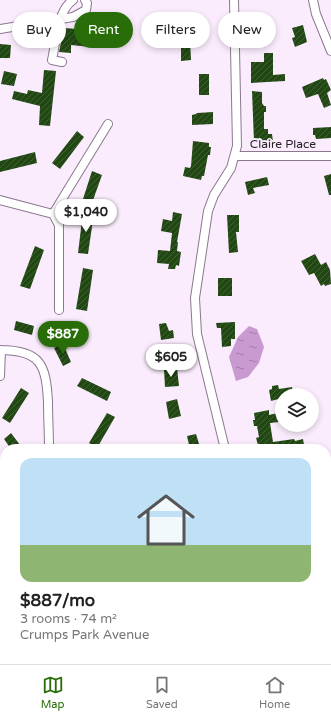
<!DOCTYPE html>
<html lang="en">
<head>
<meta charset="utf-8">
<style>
	body { margin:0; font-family:"Varela Round",sans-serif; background:#f2f2f2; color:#222; height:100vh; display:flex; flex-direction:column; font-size:15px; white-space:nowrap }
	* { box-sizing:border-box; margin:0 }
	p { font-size:13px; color:#767676 }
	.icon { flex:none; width:22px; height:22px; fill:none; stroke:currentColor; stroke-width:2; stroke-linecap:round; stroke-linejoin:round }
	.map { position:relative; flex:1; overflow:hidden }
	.panel { position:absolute; left:0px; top:444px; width:331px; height:220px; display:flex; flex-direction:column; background:#fff; border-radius:16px 16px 0 0; box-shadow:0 2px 6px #0003 }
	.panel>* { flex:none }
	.banner { position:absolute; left:12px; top:12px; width:307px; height:36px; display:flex; gap:8px }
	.tools { position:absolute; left:275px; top:388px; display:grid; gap:8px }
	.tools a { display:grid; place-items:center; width:44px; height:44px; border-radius:50%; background:#fff; box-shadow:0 2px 6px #0003; font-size:20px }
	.price { position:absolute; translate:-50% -34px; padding:0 9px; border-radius:14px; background:#fff; color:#222; font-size:13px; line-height:26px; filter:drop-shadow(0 1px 2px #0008) }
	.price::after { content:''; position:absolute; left:50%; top:24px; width:12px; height:9px; margin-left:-6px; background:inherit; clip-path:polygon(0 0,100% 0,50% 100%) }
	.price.active { background:#286d08; color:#fff }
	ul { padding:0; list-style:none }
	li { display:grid; align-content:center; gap:8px; height:212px; padding:0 20px }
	li span { display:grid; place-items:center; height:124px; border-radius:12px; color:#555 }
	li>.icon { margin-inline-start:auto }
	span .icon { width:72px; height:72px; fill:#fffc; stroke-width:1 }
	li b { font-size:17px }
	.chip { padding:0 14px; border-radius:18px; background:#fff; box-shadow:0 2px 6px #0003; font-size:14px; line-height:36px }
	.chip.active { background:#286d08; color:#fff }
	.tab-bar { display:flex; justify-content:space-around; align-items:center; height:56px; border-top:1px solid #e0e0e0; background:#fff; font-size:11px; color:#767676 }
	.tab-bar a { display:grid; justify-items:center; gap:2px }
	.tab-bar .active { color:#286d08 }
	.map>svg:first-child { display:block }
	.water { fill:url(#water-ripples) }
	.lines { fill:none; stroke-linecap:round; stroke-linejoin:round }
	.stream { stroke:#c89ad1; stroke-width:2 }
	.building { fill:url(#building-hatch) }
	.minor-casing { stroke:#8c7790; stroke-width:10 }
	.minor { stroke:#fff; stroke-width:8 }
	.labels { text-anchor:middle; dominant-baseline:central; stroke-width:4; stroke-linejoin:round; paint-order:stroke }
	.street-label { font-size:12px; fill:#2a212b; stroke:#faecfc }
</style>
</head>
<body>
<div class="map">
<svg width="331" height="664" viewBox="0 0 331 664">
	<defs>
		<pattern id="water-ripples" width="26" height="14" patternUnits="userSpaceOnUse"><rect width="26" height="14" fill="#c89ad1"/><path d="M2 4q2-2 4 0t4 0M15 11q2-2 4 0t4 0" fill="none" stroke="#a37daa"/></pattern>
		<pattern id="building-hatch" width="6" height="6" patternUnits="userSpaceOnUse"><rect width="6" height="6" fill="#214813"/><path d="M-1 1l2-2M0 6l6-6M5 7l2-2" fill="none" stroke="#415f35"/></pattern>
	</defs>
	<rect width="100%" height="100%" fill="#faecfc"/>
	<path class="water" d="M249,326L257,329L264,347L259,363L248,377L236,381L229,357L238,337Z"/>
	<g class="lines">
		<path class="stream" d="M23,664H32"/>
	</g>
	<path class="building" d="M253,25H264L265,47H256V43H254Z
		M303,25L307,42L295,47L292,38L295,37L292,28Z
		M64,28L93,30L91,47L71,45V53L59,52Z
		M190,39L191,60L181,61V40Z
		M0,44L11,45L10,58H0Z
		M264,53H273V75L285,74V81L251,83V62H264Z
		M44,70L56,71L50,126L39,125L40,106L12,99L14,91L27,94L28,90L42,93Z
		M4,71L17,74L14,86L1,84Z
		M199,74H209V95H199Z
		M323,78L324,80L326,79L331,90L327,93L331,105L324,108L318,94L306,98L302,87Z
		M252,91L262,92V103L264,106H266V112H264V129H268V134H272L273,142H254Z
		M213,112V124L192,125V115L196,114L197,113Z
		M331,127V138L316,139L315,135H313V128Z
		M77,131L84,137L60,169L52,163Z
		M193,141L209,143V147H211L210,155H208L204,176H202L201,180L183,176L185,167L190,168L191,166Z
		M35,152L37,163L0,172V161Z
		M92,171L102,175L92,203L83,199Z
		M331,174V195H329L324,176Z
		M267,177L269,185L253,188L255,193L248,195L245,182Z
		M83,212L94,213L88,254L78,253Z
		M173,212L182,214L177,242H178L177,251L181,252L179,266L176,265L175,269H168L169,264L157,263L158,250L170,251L172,233L161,231L163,219L172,221Z
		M227,215H239V232H236L238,252L229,253Z
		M35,246L44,250L30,289L20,286Z
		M315,254L321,265L326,262L330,270L331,284L325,286L324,284L321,286L314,273L309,275L301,261Z
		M83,268L93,270L87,311L76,309Z
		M218,278H232V296H218Z
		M16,321L34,326L32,335L14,330Z
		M235,322V339H231V346L222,347L221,328H217L216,323Z
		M166,323L169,331L173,330L174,338L161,340L159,324Z
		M63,344L71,362L63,366L54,348Z
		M177,368L179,386L165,387L164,369Z
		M82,378L111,392L107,401L77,386Z
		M278,385L279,389L292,387L294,395H282V398L271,401L269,390L272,389V386Z
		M21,388L29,393L10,423L2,418Z
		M177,399L181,416L169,419L166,402Z
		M269,410V415L278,413L279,422L270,423L273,442L294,439L295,441L303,439L304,445L282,449H261L260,445H258L256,438L259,437L257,426H254L253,420H255L254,413Z
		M107,413L115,417L97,448L89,443Z
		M11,433L23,449H11L4,439Z
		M196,434L200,447L190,449L187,436Z"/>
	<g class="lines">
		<defs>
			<path id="minor" d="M313,0L316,14L331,51
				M0,29L73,17L86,10L87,3L85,0
				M62,62L52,60C56,42 57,11 73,0
				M235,156H331
				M0,200L53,214
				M59,310V225L53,214L108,124
				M0,350C41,350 46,365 48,402C48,418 49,433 49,449
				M0,376L1,350
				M225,449L197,334L195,298L208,211L214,195L231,168L237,146L234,0
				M0,544V574
				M326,552L331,551
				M0,621L5,623
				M94,659L97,664
				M112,659L121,664
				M268,659L269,664"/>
		</defs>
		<use href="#minor" class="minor-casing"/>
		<use href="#minor" class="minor"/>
	</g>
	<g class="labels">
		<g class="street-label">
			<text x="283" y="144">Claire Place</text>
		</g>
	</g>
</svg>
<div class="tools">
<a><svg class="icon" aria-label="layers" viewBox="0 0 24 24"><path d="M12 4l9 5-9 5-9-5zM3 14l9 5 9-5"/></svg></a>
</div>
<b class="price" style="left:86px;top:233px">$1,040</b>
<b class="price active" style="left:63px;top:355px">$887</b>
<b class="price" style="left:171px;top:378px">$605</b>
<div class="banner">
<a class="chip">Buy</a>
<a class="chip active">Rent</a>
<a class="chip">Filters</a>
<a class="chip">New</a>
</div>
<section class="panel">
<ul>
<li><span style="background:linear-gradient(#bfe0f5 70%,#8fb573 0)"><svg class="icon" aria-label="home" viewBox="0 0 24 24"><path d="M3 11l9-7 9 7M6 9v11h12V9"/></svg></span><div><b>$887/mo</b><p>3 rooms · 74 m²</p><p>Crumps Park Avenue</p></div></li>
</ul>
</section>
</div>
<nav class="tab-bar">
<a class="active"><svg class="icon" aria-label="map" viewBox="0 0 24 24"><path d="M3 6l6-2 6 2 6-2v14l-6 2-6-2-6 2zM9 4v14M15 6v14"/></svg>Map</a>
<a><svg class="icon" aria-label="saved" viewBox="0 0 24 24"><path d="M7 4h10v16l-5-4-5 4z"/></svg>Saved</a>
<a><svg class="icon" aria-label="home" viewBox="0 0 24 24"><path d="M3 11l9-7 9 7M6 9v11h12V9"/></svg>Home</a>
</nav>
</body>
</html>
